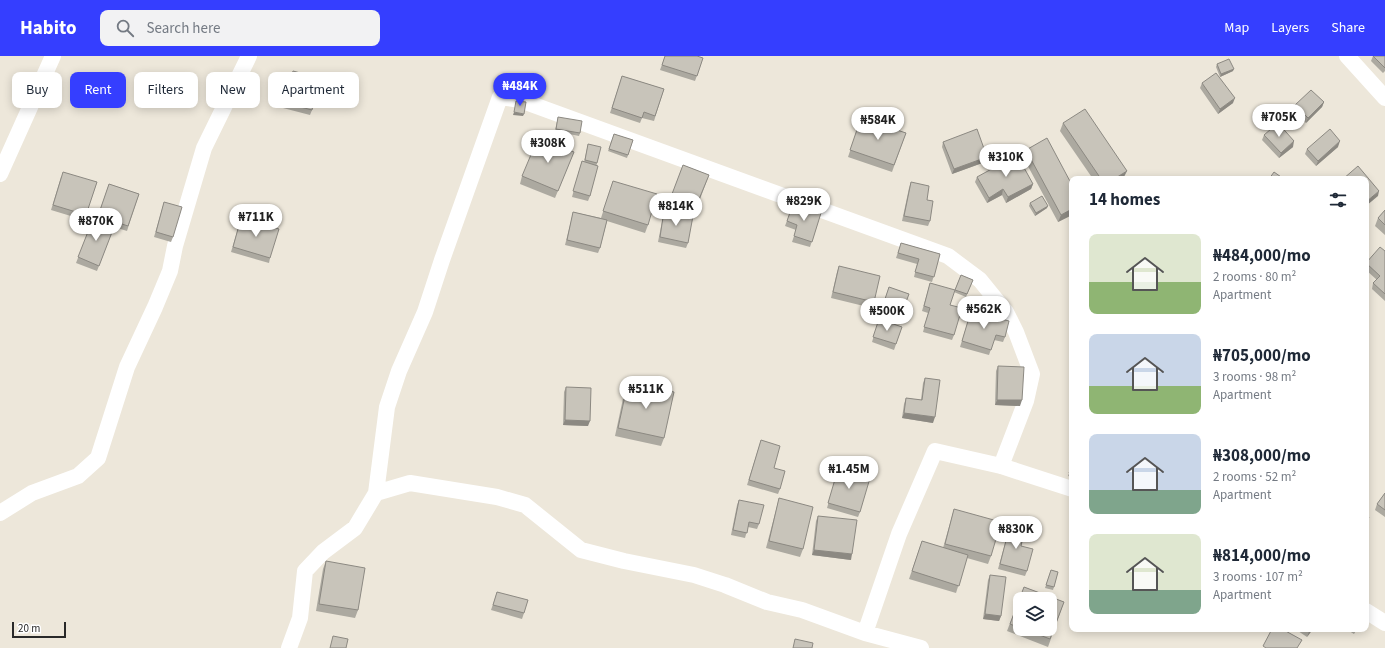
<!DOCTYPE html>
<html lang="en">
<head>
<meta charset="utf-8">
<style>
	body { margin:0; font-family:"Source Sans 3",sans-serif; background:#f2f2f3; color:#1f2937; height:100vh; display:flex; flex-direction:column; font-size:15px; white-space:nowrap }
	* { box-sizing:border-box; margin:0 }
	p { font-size:13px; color:#747a83 }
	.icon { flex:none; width:22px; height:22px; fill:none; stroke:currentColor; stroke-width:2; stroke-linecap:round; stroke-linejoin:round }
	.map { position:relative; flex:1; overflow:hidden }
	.drawer { position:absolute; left:1069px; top:120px; width:300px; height:456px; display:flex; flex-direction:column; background:#fff; border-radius:8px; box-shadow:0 2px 10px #0003 }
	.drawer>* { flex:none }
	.guide { position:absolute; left:12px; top:16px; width:380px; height:36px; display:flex; gap:8px }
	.buttons { position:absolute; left:1013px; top:536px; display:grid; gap:8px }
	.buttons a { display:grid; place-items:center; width:44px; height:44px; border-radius:8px; background:#fff; box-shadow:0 2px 10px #0003; font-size:20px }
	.scale { position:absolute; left:12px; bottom:10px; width:54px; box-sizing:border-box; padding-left:4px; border:2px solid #292929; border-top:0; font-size:11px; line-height:14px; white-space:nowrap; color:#292929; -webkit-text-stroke:3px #fff; paint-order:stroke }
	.price { position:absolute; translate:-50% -34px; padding:0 9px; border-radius:14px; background:#fff; color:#222; font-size:13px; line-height:26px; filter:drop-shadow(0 1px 2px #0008) }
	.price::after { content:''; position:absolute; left:50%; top:24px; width:12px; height:9px; margin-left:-6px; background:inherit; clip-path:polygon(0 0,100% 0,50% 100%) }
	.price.selected { background:#353eff; color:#fff }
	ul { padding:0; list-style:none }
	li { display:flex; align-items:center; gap:12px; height:100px; padding:0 20px }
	li span { display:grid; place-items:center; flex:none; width:112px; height:80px; border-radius:8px; color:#555 }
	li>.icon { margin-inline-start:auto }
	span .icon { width:48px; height:48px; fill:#fffc; stroke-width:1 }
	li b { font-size:17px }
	h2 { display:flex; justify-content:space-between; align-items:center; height:48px; padding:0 20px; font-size:17px }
	.pill { padding:0 14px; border-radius:8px; background:#fff; box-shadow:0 2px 10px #0003; font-size:14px; line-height:36px }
	.pill.selected { background:#353eff; color:#fff }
	header { display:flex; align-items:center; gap:24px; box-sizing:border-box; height:56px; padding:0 20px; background:#353eff; color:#fff }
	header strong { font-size:19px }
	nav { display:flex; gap:22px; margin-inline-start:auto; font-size:14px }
	.search { width:280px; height:36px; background:#f2f2f3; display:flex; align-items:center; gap:10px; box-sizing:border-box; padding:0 14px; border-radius:8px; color:#747a83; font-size:15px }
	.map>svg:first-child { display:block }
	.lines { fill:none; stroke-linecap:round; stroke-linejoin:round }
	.minor { stroke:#fff; stroke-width:16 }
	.wall { fill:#aca9a0; fill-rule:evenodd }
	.shaded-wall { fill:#8c8982 }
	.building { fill:#c8c4ba; stroke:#8c8982 }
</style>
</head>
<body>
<header>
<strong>Habito</strong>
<div class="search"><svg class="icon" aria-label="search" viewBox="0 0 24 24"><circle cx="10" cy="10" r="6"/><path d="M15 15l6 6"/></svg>Search here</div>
<nav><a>Map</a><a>Layers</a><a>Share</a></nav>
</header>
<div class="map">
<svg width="1385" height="592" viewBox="0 0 1385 592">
	<rect width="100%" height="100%" fill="#ede7da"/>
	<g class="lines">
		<path class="minor" d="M1347,0L1385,42
			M0,118L53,0
			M376,437L410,427L497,441L525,449L581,494L624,505L694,519L725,529L767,546L802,554L865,577
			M0,457L32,437L78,420L98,402L127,311L155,251L170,215L175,190L204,92L249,0
			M1366,555L1385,567
			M289,592L300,562L305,515L323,496L355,472L376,437L387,351L399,315L425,256L442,204L500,41L520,44L948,200L980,224L1006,256L1016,276L1032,318L1026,345L1001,410
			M921,592L865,577L899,478L935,395L1001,410L1072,433"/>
	</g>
	<path class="wall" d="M665,0L703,2L695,25L660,14Z
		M1373,0H1385V15L1383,17L1371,5Z
		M1217,8L1233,15L1220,21L1216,11Z
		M293,15L312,54L310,59L283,52L291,20Z
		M622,20L664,33L654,65L642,62L640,67L610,57Z
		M1202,27L1233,47L1218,58L1200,32Z
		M1324,46L1322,51L1306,67L1293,54L1295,49Z
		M558,61L580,77L579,80L555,75Z
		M861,62L906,77L892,116L848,101Z
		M1063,67L1124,123H1093L1060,75Z
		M614,78L633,84L627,102L608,95Z
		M1264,79L1293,91L1279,102L1262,84Z
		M943,86L987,101L985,106L952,118L942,91Z
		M588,88L597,107L590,140L588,145L572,141L580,111L582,105L584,106Z
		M1338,91L1316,110L1305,98L1307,93Z
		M1026,94L1072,129V159L1058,166L1023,101Z
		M574,96L555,142L520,128L522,120Z
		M683,109L709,119L696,154L670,144Z
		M61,121L97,126L84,164L51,154Z
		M977,121L1033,128L1031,133L1006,147L1002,139L987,147L975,126Z
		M613,125L648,169L645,177L607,165L600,192L598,197L565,189L572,161L573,156L601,162Z
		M911,126L927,144L930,165L928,170L902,165L909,132Z
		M109,128L139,138L127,175L111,170L114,171L97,215L76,207L93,163L96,165Z
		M164,146L173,181L171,186L154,181Z
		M1030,147L1047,152L1035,160L1029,150Z
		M793,148L821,157L810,191L792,186L796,174L785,170Z
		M1385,154V179L1375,170L1378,162Z
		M664,155L688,187L686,192L658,186L663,160Z
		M241,162L270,202L269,207L231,196Z
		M901,187L940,198L932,226L914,221L917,208L896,202Z
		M1385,195V245L1372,233L1373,227L1377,224L1366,214V207Z
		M839,210L874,246L872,252L831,242L837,216Z
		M961,219L973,224L966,241L954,236Z
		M930,227L950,249L954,279L952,284L923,276L928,257L922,255Z
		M889,231L909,238L898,267L879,260Z
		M971,255L1005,281L1003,286L994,284L989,299L960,291Z
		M879,263L902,271L894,294L872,286Z
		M998,310L1020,350L995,349L996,315Z
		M925,322L933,367L902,362L904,348L906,342L921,344L923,327Z
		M628,326L664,382L661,390L615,380L625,333Z
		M566,331L588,370L563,369L564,336Z
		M761,384L774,412L780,433L778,438L747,429Z
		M1072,410V421L1068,420Z
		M838,413L860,456L858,461L827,452Z
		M1385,437V461L1375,454L1377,448Z
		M779,442L803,493L800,501L766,492L777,450Z
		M739,444L759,468L757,473L748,471L745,482L731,479L737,449Z
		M954,453L991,500L988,508L967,502L956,537L909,523L922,485L943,492Z
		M818,460L851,504L812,499L816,465Z
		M1010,469L1021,490L1027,515L1025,520L998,513Z
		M326,505L358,554L355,562L316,555L323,513Z
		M1051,514L1058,516L1053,534L1045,532Z
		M990,519L1001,560L999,565L983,563L988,524Z
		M1024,531L1064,546L1048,591L1007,575ZM1020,543L1050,573H1020Z
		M497,536L524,557L522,563L491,554Z
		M1295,573H1313L1307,581Z
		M1346,573H1357L1354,578Z"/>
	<path class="shaded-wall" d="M1234,13L1233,15L1220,21L1221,18Z
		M1235,42L1233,47L1218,58L1220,53Z
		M1324,46L1322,51L1306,67L1308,62Z
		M514,56L524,58L523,60L513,59Z
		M1294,85L1293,91L1279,102L1281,97Z
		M1340,85L1338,91L1316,110L1318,105Z
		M987,101L985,106L952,118L954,113Z
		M1127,115L1123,123H1114Z
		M1033,128L1031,133L1006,147L1008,141Z
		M1003,133L1002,139L987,147L989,142Z
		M1379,135L1378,140L1366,150V146Z
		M1048,150L1047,152L1035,160L1036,157Z
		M1072,153V159L1058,166L1061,159Z
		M997,344H1022L1020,350L995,349Z
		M904,357L935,361L933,367L902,362Z
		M565,364L590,365L588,370L563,369Z
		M814,494L852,498L851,504L812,499Z
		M985,558L1001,560L999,565L983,563Z
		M1311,573H1313L1307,581L1309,576Z"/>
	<path class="building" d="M665,0H697L703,2L697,20L662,9Z
		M1373,0H1385V12Z
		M1229,3L1234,13L1221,18L1217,8Z
		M293,15L319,22L312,54L285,47Z
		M1216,17L1235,42L1220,53L1202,27Z
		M622,20L664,33L655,60L644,56L642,62L612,52Z
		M1311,34L1324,46L1308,62L1295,49Z
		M516,45L526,46L524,58L514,56Z
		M1085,53L1127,115L1114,123H1101L1063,67Z
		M558,61L582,65L580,77L556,73Z
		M861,62L906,77L894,109L850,94Z
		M1278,67L1294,85L1281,97L1264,79Z
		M977,73L987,101L954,113L943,86Z
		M1330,73L1340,85L1318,105L1307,93Z
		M614,78L633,84L628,99L609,93Z
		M538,82L574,96L558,135L522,120Z
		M1047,82L1072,129V153L1061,159L1026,94Z
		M588,88L601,91L597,107L585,104Z
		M1017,99L1033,128L1008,141L1003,133L989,142L977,121Z
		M582,105L598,110L590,140L573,135Z
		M683,109L709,119L697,148L672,138Z
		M1358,110L1379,135L1366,146V123H1343Z
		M63,116L97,126L86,159L53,149Z
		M1274,116L1284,123H1269Z
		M613,125L657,138L648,169L603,155Z
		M911,126L929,130L927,144L933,145L930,165L904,160Z
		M109,128L139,138L128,170L98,160Z
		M1042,140L1048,150L1036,157L1030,147Z
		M164,146L182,151L173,181L156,176Z
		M793,148L821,157L812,186L794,180L797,169L787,165Z
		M1385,154V169L1378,162Z
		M664,155L693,160L688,187L660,181Z
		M573,156L607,164L600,192L567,184Z
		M241,162L279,173L270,202L233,191Z
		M93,163L114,171L99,210L78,201Z
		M901,187L940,198L934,221L915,216L919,203L898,197Z
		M1380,191L1385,195V238L1373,227L1380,220L1366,207Z
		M839,210L880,220L874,246L833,236Z
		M961,219L973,224L967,238L955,234Z
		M930,227L955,234L950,249L962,252L954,279L924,271L930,252L924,250Z
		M889,231L909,238L900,262L881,255Z
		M971,255L1009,265L1005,281L996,279L991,294L962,285Z
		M879,263L902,271L896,288L873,281Z
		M998,310L1024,311L1022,344H997Z
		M925,322L940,324L935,361L904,357L906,342L922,344Z
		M628,326L674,336L664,382L618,372Z
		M566,331L591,332L590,365L565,364Z
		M761,384L780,390L774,412L785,415L780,433L749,424Z
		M1072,410V418L1069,417Z
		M838,413L870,422L860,456L828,447Z
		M1385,437V454L1377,448Z
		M779,442L813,451L803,493L769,485Z
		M739,444L764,449L759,468L749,466L747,477L733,474Z
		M954,453L1001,466L991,500L945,488Z
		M1366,459L1369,461L1366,466Z
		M818,460L857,464L852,498L814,494Z
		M1010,469L1025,472L1021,490L1033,493L1027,515L1000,508Z
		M922,485L968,499L959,530L912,515Z
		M326,505L365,512L358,554L319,548Z
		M1051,514L1058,516L1054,531L1046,529Z
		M990,519L1006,521L1001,560L985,558Z
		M1024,531L1064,546L1050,583L1024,573H1050V543H1020V572L1010,568Z
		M497,536L528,544L524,557L493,549Z
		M1272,573H1282L1302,584L1297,592H1266L1263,590Z
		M1305,573H1311L1309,576Z
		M1351,573H1356L1354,576Z
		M333,580L348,583L346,592H330Z
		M795,583L813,587L812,592H793Z"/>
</svg>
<div class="buttons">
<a><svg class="icon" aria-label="layers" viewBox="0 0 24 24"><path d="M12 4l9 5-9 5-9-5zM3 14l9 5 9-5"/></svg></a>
</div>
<div class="scale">20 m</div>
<b class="price selected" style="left:520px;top:51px">₦484K</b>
<b class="price" style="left:1279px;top:82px">₦705K</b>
<b class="price" style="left:878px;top:85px">₦584K</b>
<b class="price" style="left:548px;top:108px">₦308K</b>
<b class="price" style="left:1006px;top:122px">₦310K</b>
<b class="price" style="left:804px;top:166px">₦829K</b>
<b class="price" style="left:676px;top:171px">₦814K</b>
<b class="price" style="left:256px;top:182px">₦711K</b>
<b class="price" style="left:96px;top:186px">₦870K</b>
<b class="price" style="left:984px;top:274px">₦562K</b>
<b class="price" style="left:887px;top:276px">₦500K</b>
<b class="price" style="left:646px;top:354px">₦511K</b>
<b class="price" style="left:849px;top:434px">₦1.45M</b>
<b class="price" style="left:1016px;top:494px">₦830K</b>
<div class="guide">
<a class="pill">Buy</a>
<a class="pill selected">Rent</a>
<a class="pill">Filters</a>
<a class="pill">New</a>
<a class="pill">Apartment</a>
</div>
<section class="drawer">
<h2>14 homes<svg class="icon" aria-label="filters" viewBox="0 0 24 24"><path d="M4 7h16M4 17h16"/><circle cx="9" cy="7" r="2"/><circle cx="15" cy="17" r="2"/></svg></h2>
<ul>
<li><span style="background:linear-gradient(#dfe7d0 60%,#8fb573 0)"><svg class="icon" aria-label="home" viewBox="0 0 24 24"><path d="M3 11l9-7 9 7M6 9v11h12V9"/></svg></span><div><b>₦484,000/mo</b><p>2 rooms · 80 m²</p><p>Apartment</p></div></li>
<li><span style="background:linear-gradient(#c9d6e8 65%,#8fb573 0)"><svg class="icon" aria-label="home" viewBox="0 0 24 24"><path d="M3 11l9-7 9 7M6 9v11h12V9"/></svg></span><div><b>₦705,000/mo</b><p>3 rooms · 98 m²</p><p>Apartment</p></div></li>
<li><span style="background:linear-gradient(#c9d6e8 70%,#7fa58c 0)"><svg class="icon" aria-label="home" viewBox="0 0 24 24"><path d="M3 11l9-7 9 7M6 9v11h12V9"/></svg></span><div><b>₦308,000/mo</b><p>2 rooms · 52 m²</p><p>Apartment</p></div></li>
<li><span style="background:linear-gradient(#dfe7d0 70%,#7fa58c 0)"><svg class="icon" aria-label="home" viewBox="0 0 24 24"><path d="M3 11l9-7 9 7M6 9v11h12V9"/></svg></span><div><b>₦814,000/mo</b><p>3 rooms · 107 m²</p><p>Apartment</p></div></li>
</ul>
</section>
</div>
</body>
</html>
